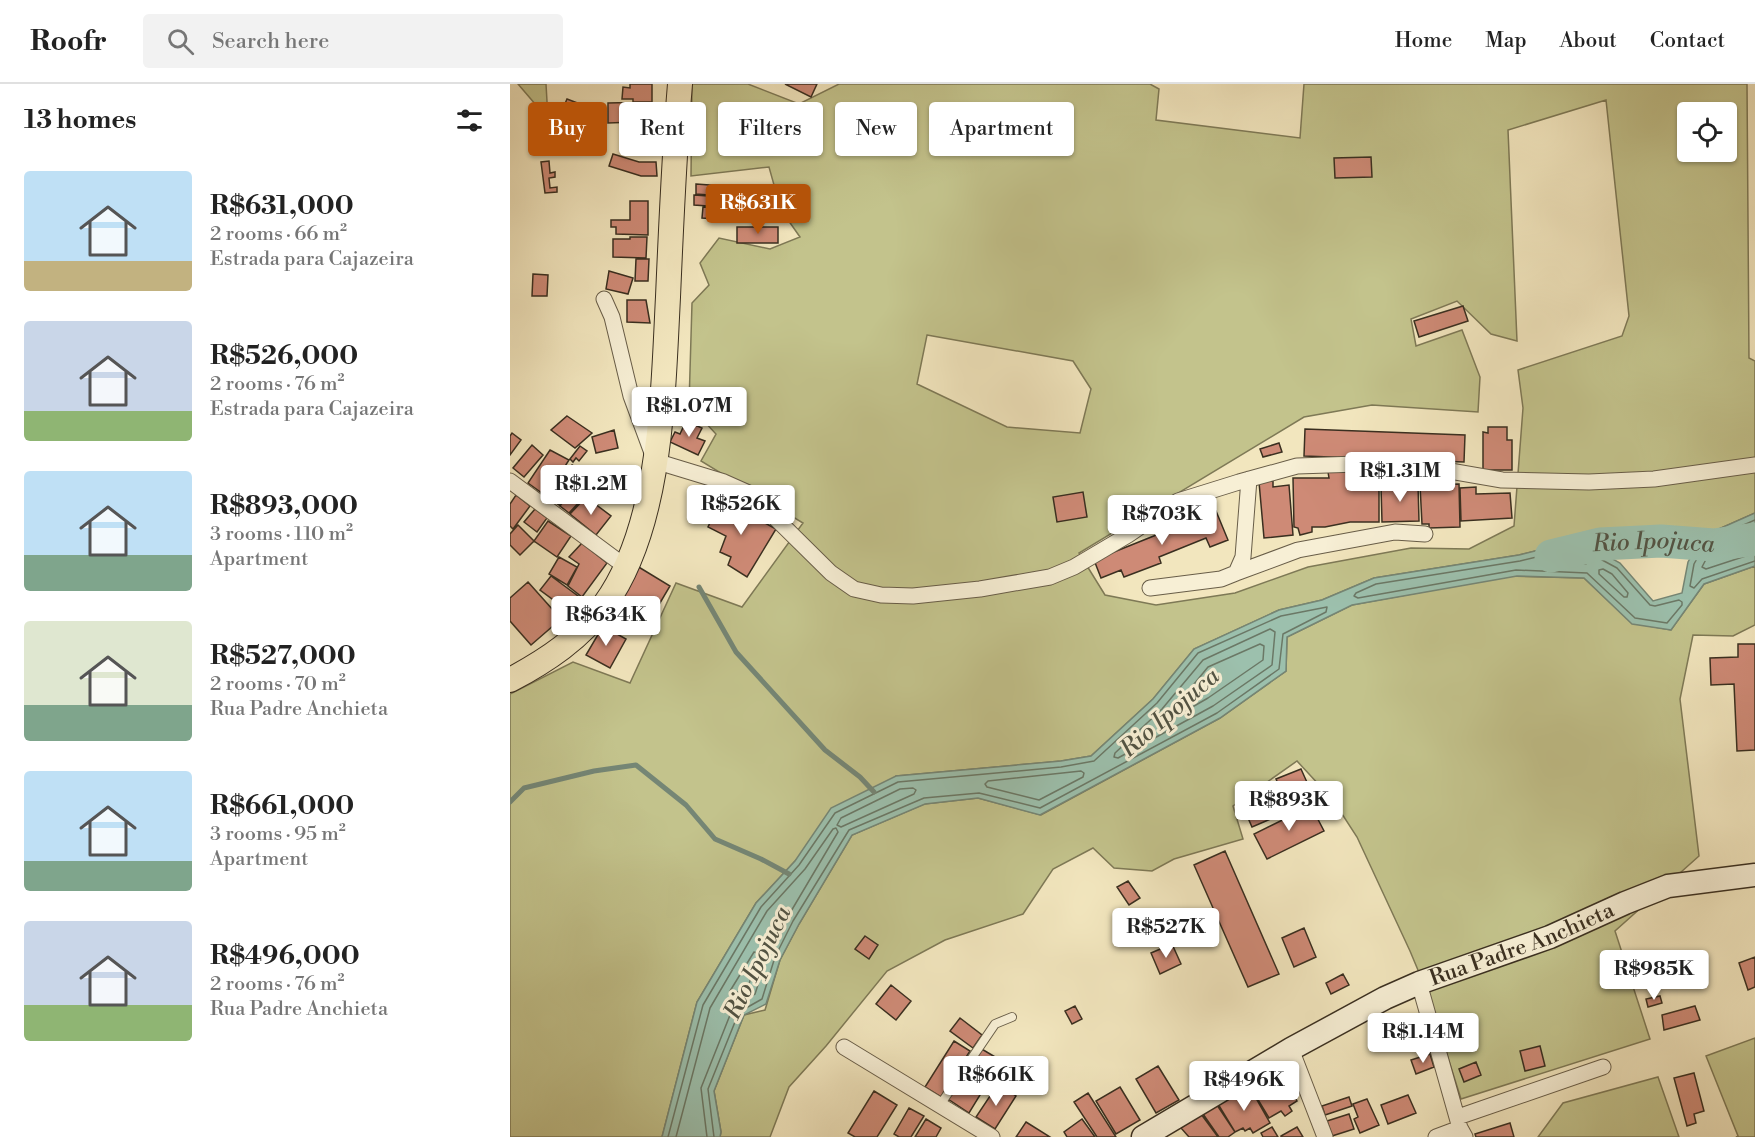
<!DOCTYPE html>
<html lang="en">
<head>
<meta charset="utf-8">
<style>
	body { margin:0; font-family:"Libre Bodoni",serif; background:#f2f2f2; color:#222; height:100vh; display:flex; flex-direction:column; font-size:22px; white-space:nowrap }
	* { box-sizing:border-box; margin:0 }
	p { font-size:20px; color:#767676 }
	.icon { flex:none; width:33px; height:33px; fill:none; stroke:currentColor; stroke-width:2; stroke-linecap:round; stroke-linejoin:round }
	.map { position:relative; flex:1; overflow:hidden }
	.side { display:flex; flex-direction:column; background:#fff; width:510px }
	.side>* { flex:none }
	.top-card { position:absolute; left:18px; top:18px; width:570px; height:54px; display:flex; gap:12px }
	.tools { position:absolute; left:1167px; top:18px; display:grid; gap:12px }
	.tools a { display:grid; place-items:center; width:60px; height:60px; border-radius:6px; background:#fff; box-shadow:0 2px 4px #0004; font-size:30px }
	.price { position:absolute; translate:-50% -51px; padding:0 14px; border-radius:6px; background:#fff; color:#222; font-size:20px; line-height:39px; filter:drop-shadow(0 2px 3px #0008) }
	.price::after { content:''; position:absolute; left:50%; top:36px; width:18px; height:14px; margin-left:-9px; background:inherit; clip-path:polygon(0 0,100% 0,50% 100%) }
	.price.on { background:#b45309; color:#fff }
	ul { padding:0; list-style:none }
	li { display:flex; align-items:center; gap:18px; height:150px; padding:0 24px }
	li span { display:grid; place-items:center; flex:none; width:168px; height:120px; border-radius:6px; color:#555 }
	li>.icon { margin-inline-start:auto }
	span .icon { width:72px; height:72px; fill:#fffc; stroke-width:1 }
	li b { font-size:26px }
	h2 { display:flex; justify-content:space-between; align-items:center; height:72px; padding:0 24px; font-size:26px }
	.pill { padding:0 21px; border-radius:6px; background:#fff; box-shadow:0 2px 4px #0004; font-size:21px; line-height:54px }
	.pill.on { background:#b45309; color:#fff }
	header { display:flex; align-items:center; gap:36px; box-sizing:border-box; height:84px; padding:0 30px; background:#fff; border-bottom:2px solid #e0e0e0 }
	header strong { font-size:28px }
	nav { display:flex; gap:33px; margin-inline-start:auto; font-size:21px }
	.search { width:420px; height:54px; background:#f2f2f2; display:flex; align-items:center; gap:15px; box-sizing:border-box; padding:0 21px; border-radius:6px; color:#767676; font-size:22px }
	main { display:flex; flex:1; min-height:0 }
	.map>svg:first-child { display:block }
	.green { fill:#c3c38c; stroke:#7e7956; stroke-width:1.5; fill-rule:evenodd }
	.water { fill:#9cc0ad; stroke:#758675; stroke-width:1.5 }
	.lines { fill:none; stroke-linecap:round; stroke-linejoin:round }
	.shore { stroke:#6b7866; stroke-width:1.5 }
	.stream { stroke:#758675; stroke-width:5 }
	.river { stroke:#9cc0ad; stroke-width:33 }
	.building { fill:#ce8a76; stroke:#3a2f20; stroke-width:1.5 }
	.lane-casing { stroke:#685d48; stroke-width:10 }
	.street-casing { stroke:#685d48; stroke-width:17 }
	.secondary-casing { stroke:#3a2f20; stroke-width:25 }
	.primary-casing { stroke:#3a2f20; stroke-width:26 }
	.lane { stroke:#f7efd5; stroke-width:8 }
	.street { stroke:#f7efd5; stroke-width:15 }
	.secondary { stroke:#f7efd5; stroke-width:22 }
	.primary { stroke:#f2e6be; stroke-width:24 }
	.labels { text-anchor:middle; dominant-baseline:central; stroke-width:6; stroke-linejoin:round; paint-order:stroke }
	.street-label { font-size:22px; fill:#3a2f20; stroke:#f7efd5 }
	.water-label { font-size:24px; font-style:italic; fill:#525343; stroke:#f7efd5 }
</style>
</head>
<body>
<header>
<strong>Roofr</strong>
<div class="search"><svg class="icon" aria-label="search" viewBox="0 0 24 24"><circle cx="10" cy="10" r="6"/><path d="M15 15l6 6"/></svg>Search here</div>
<nav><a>Home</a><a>Map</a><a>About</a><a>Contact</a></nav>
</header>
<main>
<section class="side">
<h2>13 homes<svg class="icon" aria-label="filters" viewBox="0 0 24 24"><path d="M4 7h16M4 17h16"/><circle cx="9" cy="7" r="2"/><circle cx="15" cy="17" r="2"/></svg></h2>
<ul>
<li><span style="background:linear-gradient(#bfe0f5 75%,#c2b280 0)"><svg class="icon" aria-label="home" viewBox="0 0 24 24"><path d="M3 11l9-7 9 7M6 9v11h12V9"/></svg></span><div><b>R$631,000</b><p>2 rooms · 66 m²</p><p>Estrada para Cajazeira</p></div></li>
<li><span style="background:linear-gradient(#c9d6e8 75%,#8fb573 0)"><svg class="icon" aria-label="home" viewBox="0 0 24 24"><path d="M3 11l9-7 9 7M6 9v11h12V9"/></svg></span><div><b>R$526,000</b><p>2 rooms · 76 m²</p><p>Estrada para Cajazeira</p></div></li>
<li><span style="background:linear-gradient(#bfe0f5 70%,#7fa58c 0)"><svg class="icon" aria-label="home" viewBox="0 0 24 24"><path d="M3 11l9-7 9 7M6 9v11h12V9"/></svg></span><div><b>R$893,000</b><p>3 rooms · 110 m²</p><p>Apartment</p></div></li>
<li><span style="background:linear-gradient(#dfe7d0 70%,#7fa58c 0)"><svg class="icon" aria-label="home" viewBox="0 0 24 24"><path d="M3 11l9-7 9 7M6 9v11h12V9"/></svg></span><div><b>R$527,000</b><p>2 rooms · 70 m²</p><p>Rua Padre Anchieta</p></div></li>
<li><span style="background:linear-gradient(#bfe0f5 75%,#7fa58c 0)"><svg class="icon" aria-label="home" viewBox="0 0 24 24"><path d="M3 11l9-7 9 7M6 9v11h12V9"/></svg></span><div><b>R$661,000</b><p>3 rooms · 95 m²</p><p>Apartment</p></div></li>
<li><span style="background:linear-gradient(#c9d6e8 70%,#8fb573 0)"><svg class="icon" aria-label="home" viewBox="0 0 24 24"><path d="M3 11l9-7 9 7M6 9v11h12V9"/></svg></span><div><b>R$496,000</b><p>2 rooms · 76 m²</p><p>Rua Padre Anchieta</p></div></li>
</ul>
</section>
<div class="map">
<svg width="1245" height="1053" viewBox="0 0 1245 1053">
	<rect width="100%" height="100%" fill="#f2e6be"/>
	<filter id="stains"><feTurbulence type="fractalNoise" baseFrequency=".00333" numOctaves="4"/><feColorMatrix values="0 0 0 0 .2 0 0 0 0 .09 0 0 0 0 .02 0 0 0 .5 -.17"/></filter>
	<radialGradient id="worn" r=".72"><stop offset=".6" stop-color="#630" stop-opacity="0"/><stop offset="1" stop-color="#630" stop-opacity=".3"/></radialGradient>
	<path class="green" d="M8,0H36L38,35Z
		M182,0H238L289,20L329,0H640L649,5L646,36L790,54L794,0H1237L1239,274L1245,277V429L1193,452L1090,451L1009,471L864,494L812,516L769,526L684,565L643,615L581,672L551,677L386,692L285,777L246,819L187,918L152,1053H0V610L63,578L120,599L166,499L232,523L293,439L191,377L206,350L179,321L182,219L199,201L190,179L209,154L260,165L290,153L271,126L259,83L181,92ZM1096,16L1119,232L1112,252L1008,286L1013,324L1004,442L959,465L901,464L798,483L725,509L646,521L595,511L569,469L794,333L862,321L968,328L970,293L952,246L906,262L901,235L947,217L981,250L1007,257L998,46ZM1178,28H1216V68H1178ZM417,251L563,277L581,305L570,349L497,343L407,300Z
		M1245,482V541L1223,552L1183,551L1170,615L1189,772L1105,847L1140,955L951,1015L918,910L900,867L847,753L823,716L787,677L723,722L733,755L664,775L642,787L604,784L583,764L543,785L513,830L435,856L377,887L316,962L279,1003L260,1053H210L211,1048L204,1007L234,931L255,926L270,876L289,840L342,751L414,720L468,714L531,731L710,634L776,587L777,553L842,521L998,492L1074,494L1122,539L1161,546L1194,500Z
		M1245,954V1053H1226L1228,1052L1196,972Z
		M1148,993L1169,1053H1028L1053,1019Z"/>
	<path class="water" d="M1245,429V482L1194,500L1161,546L1122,540L1074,494L1007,492L842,521L777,553L776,587L710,634L530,731L468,714L415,720L342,751L289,840L270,876L256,920L234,931L204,1007L211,1048L210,1053H152L187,918L246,819L285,777L321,724L386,692L551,677L581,672L643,615L684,565L769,526L812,516L864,494L1009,471L1069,456L1110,479L1143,517L1172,509L1178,478L1193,452Z"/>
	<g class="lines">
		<path class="shore" d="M1245,436L1197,457L1184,480L1180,502L1184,504L1192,495L1245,477
			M1245,444L1203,462L1192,483L1196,485L1245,469
			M1068,463L1107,484L1140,521L1145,522L1169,516L1172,518V521L1157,539L1125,534L1077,489L1006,486L848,514L844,512L846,509L866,500L1010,477Z
			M1067,471L1076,476V480H1053L1051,478L1052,474Z
			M1093,485L1102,490L1118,509L1117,513H1114L1089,490V486Z
			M760,545L765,548L762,581L703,622L608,674L604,673L605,669L652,625L693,576Z
			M750,560L754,562L753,576L698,614L665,633L661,632V628L698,583Z
			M571,687L574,689L573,693L529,716L477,703L475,700L478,697Z
			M403,704L406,706L404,710L331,743L327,741L331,734L390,705Z
			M244,868L247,869L248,871L238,903L221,911L220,907Z
			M158,1053L193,921L251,823L289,781L325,729L388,698L551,683L584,677L647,619L688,569L771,532L817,523L816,528L773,550L769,585L707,629L530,724L469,709L414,714L339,746L283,837L265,873L252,915L229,928L198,1005L204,1053
			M166,1053L200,924L257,827L295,785L323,745L326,744L328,748L277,834L258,870L245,910L227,920L222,926L191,1004L197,1053"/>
		<path class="stream" d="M189,503L226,568L315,666L350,693L364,708
			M0,718L14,704L84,687L126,681L176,721L205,755L251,775L279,790"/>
		<path class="river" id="s1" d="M1041,472L1090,460L1151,457L1204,461L1245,455"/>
	</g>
	<path class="building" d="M120,0H142V18H123V15H112L113,3L120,4Z
		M275,0H307L301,13Z
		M57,15L83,25L79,37L52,27Z
		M140,18L141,43L125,44V38L98,39V19Z
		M103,70L129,78H146L147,92H131L99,82Z
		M861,73L862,93L825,94L824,74Z
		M39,77L40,89L45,88V93L39,94L40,104L47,103V108L35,109L31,78Z
		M186,100L213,102L212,112L186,110Z
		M184,111L213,113L212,123L184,121Z
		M120,117H138V151L106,150V143H101V136H120Z
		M222,119L245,120L244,137L192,134L193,123L222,124Z
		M227,143H268V159H227Z
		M120,153H137L136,174L103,173V155H120Z
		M126,175H139L138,197H125Z
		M99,187L123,194L118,210L96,205Z
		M23,190L38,191L37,212H22Z
		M117,216H136L140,239L117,238Z
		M953,222L958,237L909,253L904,237Z
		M57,332L82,349L65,364L41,346Z
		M176,337L192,344L187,354L195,357L188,371L160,358L165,348L170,350Z
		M978,343H997V356H1002V386H973V348L978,349Z
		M795,345L955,351L954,378L794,372Z
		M104,346L108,364L86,369L82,353Z
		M2,349L11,356L0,371V352Z
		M769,359L772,368L753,373L750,365Z
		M22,361L33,371L14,393L3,384Z
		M70,362L77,367L69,377L66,374L63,378L60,375Z
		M40,366L59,376L36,412L18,399Z
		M62,381L73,388L49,421L39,414Z
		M869,387V438H840L815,443H802V448L790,451L788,444L784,443L783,394H819L818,388Z
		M763,397V403L779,401L783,451L754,454L749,398Z
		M949,400L950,443L919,444V440H912L910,401Z
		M908,401L909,437L872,438L871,402Z
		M966,403V410L1000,409L1002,434L951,437L950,404Z
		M61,407L72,415L59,429L50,422Z
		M573,408L577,433L547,438L543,413Z
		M6,411L20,422L3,445L0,442V420Z
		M76,413L101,432L86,451L60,430Z
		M211,415L266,445L237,493L218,481L221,473L210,468L216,452L198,443Z
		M25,425L37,434L27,448L14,438Z
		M706,427L718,456L700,463L696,454L649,473L651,479L614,493L611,486L591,494L584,476Z
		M38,437L61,452L47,473L24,457Z
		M8,441L24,457L10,471L0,461V450Z
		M72,459L97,479L72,513L58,502L69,480L59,473Z
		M49,473L67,483L57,501L39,490Z
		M127,482L160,502L137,541L103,522Z
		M41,492L72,515L61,529L30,506Z
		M18,498L51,535L21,561L0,537V514Z
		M93,542L116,555L100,584L76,571Z
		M1228,560H1245V666L1227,667L1224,600L1201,601L1200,574L1228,573Z
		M791,685L805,716L742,743L731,718L769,702L766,695Z
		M801,722L814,747L757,775L744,750Z
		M715,767L769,890L738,903L684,781Z
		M618,797L630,814L619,821L607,803Z
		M794,844L806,873L784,883L772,854Z
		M355,852L368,861L359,875L345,865Z
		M662,860L671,880L650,890L641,869Z
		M1245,873V903L1238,906L1229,879Z
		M833,890L839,901L821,910L816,899Z
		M381,901L401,917L386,936L366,920Z
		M1150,912L1152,919L1138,923L1136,915Z
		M565,922L572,935L562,940L555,927Z
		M1185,922L1190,936L1154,946L1152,931Z
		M450,934L472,951L463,964L440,947Z
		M444,957L460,967L431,1013L415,1003Z
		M1030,962L1035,982L1015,987L1010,967Z
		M470,964L492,977L482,995L460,982Z
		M920,970L924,983L906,990L901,976Z
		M966,978L971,991L954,998L949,985Z
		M648,982L669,1016L646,1029L626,995Z
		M458,985L478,998L459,1029L438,1015Z
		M770,988L787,1017L779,1022L782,1027L775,1032L771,1027L759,1034L741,1004Z
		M1184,989L1194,1027L1184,1030L1186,1039L1177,1042L1164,994Z
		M488,1000L506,1012L485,1045L466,1033Z
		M739,1002L760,1039L743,1049L740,1044L735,1047L733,1044L725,1048L708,1020Z
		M610,1003L630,1036L606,1050L586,1017Z
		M364,1007L387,1021L367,1053H345L338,1049Z
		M578,1009L606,1053H587L564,1018Z
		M898,1011L906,1029L878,1040L871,1021Z
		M839,1013L842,1022L815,1031L812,1022Z
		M857,1015L869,1041L850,1049L844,1035L848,1033L843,1020Z
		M707,1021L725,1048L718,1053H709L693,1030Z
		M399,1024L414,1032L401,1053H389L384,1050Z
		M691,1030L708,1053H679L671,1044Z
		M839,1030L844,1045L822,1052L817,1037Z
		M416,1035L431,1044L426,1053H405Z
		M572,1035L585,1053H557L554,1048Z
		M516,1038L540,1053H506Z
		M1000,1039L1004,1053H966L965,1050Z
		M762,1043L768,1053H753L751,1049Z
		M787,1043L793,1053H771V1052Z"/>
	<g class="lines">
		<defs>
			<path id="lane" d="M430,1021L485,940L502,933"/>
			<path id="street" d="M94,215L102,233L121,312L145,377L214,398L241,410L321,489L344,505L371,511L403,512L470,505L540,493L564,483L618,451L668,417L729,398L787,382L848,380L940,387L992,396L1079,398L1144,395L1245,381
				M0,397L116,483
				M726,489L788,466L885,448L915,450
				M640,504L711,495L726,489L733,473L739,395
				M909,899L950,1044L955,1053
				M334,963L482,1053
				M781,965L815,1053
				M948,1033L1093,983
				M926,1053L950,1044"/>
			<g id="secondary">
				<path id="s2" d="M633,1053L781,965L875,914L909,899L1040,853L1115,819L1158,802L1245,791"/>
			</g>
			<path id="primary" d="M0,596C36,577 71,554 95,520C152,441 153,308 158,213C161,142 164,71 170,0"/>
		</defs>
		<use href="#lane" class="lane-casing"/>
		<use href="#street" class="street-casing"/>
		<use href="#secondary" class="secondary-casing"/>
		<use href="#primary" class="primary-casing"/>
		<use href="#lane" class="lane"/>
		<use href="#street" class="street"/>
		<use href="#secondary" class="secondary"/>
		<use href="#primary" class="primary"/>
	</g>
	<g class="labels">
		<g class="street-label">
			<text stroke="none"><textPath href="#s2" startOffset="426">Rua Padre Anchieta</textPath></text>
		</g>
		<g class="water-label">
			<text stroke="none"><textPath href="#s1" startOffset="104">Rio Ipojuca</textPath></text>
			<text transform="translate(660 629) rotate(-41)">Rio Ipojuca</text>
			<text transform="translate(248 879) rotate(-64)">Rio Ipojuca</text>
		</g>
	</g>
	<rect width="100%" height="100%" filter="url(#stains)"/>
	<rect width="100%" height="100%" fill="url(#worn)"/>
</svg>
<div class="tools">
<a><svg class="icon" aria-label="locate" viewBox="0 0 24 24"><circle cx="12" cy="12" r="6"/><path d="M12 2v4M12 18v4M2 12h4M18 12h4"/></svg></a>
</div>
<b class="price on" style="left:248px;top:151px">R$631K</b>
<b class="price" style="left:179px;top:354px">R$1.07M</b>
<b class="price" style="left:890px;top:419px">R$1.31M</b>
<b class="price" style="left:81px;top:432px">R$1.2M</b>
<b class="price" style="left:231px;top:452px">R$526K</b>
<b class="price" style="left:652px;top:462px">R$703K</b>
<b class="price" style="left:96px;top:563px">R$634K</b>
<b class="price" style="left:779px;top:748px">R$893K</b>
<b class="price" style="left:656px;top:875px">R$527K</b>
<b class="price" style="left:1144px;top:917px">R$985K</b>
<b class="price" style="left:913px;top:980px">R$1.14M</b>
<b class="price" style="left:486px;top:1023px">R$661K</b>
<b class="price" style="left:734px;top:1028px">R$496K</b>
<div class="top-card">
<a class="pill on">Buy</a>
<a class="pill">Rent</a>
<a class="pill">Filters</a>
<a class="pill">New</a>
<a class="pill">Apartment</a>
</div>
</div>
</main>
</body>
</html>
